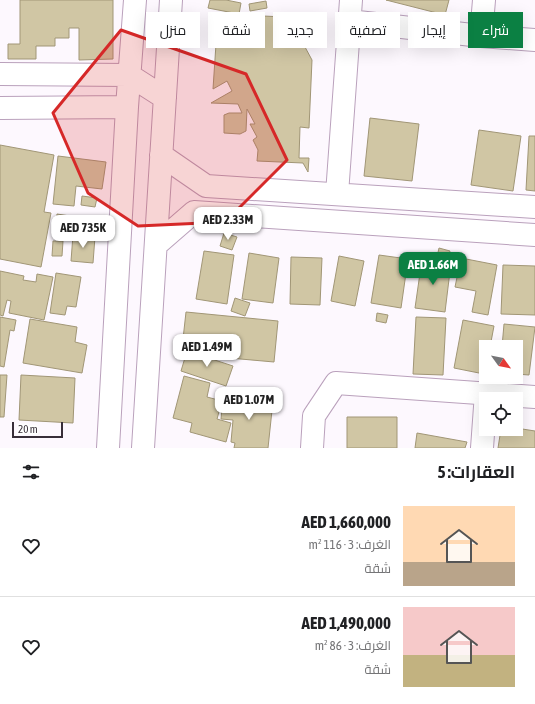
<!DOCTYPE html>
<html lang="ar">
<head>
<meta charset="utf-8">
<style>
	body { margin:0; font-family:"Asap Condensed",Cairo,sans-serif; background:#f6f6f6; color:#202124; direction:rtl; height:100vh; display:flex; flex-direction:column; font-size:15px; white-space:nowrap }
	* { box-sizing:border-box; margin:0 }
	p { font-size:13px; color:#757577 }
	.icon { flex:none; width:22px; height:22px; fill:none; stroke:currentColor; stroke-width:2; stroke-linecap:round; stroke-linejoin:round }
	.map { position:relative; height:448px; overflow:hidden; direction:ltr }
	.side { display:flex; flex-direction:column; background:#fff; flex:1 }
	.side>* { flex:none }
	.top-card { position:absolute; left:12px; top:12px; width:511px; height:36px; direction:rtl; display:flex; gap:8px }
	.needle { width:26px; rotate:123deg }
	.tools { position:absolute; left:479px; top:340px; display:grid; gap:8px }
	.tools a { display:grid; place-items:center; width:44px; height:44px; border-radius:0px; background:#fff; box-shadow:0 4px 16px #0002; font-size:20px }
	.scale { position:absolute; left:12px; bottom:10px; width:51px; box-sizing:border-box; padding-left:4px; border:2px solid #382e39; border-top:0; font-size:11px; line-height:14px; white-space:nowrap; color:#382e39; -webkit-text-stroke:3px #fff; paint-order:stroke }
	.price { position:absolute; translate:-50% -34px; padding:0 9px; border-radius:8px; background:#fff; color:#222; font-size:13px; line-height:26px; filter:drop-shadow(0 1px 2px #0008) }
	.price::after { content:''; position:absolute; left:50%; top:24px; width:12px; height:9px; margin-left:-6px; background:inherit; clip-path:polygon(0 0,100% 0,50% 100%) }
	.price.current { background:#0b8043; color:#fff }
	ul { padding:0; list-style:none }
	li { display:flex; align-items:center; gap:12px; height:100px; padding:0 20px }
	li+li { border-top:1px solid #e0e0e0 }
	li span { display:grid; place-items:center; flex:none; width:112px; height:80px; border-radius:0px; color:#555 }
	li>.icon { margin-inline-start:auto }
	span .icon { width:48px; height:48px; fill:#fffc; stroke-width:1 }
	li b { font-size:17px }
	h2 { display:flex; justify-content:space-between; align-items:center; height:48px; padding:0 20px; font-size:17px }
	.pill { padding:0 14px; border-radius:0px; background:#fff; box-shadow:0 4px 16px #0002; font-size:14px; line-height:36px }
	.pill.current { background:#0b8043; color:#fff }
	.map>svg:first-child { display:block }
	.building { fill:#d0c6a4; stroke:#a19676 }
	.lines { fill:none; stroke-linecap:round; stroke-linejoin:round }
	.minor-casing { stroke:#baa1bc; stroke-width:24 }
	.minor { stroke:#fff; stroke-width:22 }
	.marked { fill:#d62828; fill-opacity:0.2; stroke:#d62828; stroke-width:3; stroke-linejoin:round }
</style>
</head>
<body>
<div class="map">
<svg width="535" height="448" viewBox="0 0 535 448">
	<rect width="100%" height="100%" fill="#fdf8fe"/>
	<path class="building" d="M20,0H113V59L79,60V28H69V38H55V46H36V59H8V44H20Z
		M210,0H226L241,3L239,14L208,8Z
		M386,0H449L445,15Z
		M266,1L267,8L250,11L249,4Z
		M218,14L307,18L305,47L312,60L309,128L300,127L299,158H309L308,172L303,163L257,161L258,150L253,140L257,137L250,124H255L247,109L246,131L240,134L224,133V115L229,113H242L238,104L211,103L232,91L227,81L213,89Z
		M370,118L419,124L412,181L364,176Z
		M479,130L521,136L513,191L471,185Z
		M529,136H535V191L526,190Z
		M0,145L54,155L44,212L51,213L41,267L0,259Z
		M58,156L106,162L102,189L76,186L74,206L53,204Z
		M82,196L97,198L95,207L81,205Z
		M57,214L70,216L67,236L54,234Z
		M224,233L237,237L232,250L220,246Z
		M73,235L95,237L93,263L71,261Z
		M53,241H63L62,256H52Z
		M439,248L450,251L448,259L437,257Z
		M204,251L234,255L227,304L196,299Z
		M249,253L279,258L273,303L242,299Z
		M379,255L408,259L401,308L371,303Z
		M339,256L364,261L355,306L331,301Z
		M291,257L322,258L320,305L290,304Z
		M461,258L497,265L488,315L472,312L476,291L455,287Z
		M422,259L451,263L445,312L415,308Z
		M503,265L535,266V315L501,314Z
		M0,271L24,276L23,280L36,282L37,274L53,277L44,320L9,313L11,301L7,300L3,316L0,315Z
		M56,273L81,277L76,307L67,306L65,315L50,313Z
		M235,298L250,303L245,316L231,311Z
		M186,312L278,321L274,362L207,356L209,342L183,339Z
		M377,313L388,315L386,323L376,321Z
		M0,317L16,320L14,331L10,330L4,367L0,366Z
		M416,317L446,318L443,375L413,374Z
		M30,319L77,327L75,342L87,345L82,373L23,363Z
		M463,320L494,326L490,347H486V366L484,374L454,368Z
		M504,324L535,327L529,375L516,374V347H502Z
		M187,351L233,366L226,386L181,371Z
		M0,375H7L4,417H0Z
		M21,375L75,378L73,423L19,420Z
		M184,376L210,383L207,397L222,401L217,419L231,423L226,442L190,432L192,423L173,418Z
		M223,397L273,401L268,448H234L235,443L231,442L233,420L221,419Z
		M347,417H397V448H347Z
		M516,428L535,431V448H498L501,429Z
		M417,433L467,442L465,448H415Z"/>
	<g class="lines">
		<defs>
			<path id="minor" d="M349,21L481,36L535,40
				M481,36L484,0
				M0,74L129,75L165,98
				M0,108L127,107
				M161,155L206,186L535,207
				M337,194L351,0
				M156,245L194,212L535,235
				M108,448L127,107L135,0
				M143,448L171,0
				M312,448L314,416L336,383L535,397
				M482,448L486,393"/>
		</defs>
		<use href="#minor" class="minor-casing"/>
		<use href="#minor" class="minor"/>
	</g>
	<path class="marked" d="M121,30L246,74L287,160L225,222L138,226L88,193L53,113Z"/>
</svg>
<div class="tools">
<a><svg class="needle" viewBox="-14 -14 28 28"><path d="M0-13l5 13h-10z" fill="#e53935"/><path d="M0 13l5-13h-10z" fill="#757577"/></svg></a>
<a><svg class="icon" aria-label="locate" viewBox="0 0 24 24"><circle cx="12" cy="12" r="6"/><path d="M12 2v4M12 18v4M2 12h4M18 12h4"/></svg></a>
</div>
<div class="scale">20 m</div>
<b class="price" style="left:228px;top:241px">AED 2.33M</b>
<b class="price" style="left:83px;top:249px">AED 735K</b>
<b class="price current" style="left:433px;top:286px">AED 1.66M</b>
<b class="price" style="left:207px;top:368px">AED 1.49M</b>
<b class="price" style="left:249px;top:421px">AED 1.07M</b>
<div class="top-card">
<a class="pill current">شراء</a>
<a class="pill">إيجار</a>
<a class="pill">تصفية</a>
<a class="pill">جديد</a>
<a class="pill">شقة</a>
<a class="pill">منزل</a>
</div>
</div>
<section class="side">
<h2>العقارات: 5<svg class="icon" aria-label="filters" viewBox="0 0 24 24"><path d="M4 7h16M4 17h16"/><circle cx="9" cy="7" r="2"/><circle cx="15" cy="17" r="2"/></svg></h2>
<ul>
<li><span style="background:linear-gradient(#ffd9b3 70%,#b9a48a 0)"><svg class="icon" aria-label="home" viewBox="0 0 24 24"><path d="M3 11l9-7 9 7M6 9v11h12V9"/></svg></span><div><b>AED 1,660,000</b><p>الغرف: 3 · 116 m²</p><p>شقة</p></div><svg class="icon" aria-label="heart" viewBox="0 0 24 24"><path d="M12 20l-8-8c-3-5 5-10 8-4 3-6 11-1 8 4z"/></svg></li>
<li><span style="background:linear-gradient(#f6c9c9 60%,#c2b280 0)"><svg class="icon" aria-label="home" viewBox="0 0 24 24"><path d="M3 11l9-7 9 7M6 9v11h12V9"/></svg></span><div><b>AED 1,490,000</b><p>الغرف: 3 · 86 m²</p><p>شقة</p></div><svg class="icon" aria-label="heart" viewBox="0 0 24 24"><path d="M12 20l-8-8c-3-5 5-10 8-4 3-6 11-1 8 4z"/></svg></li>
</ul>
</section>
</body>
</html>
